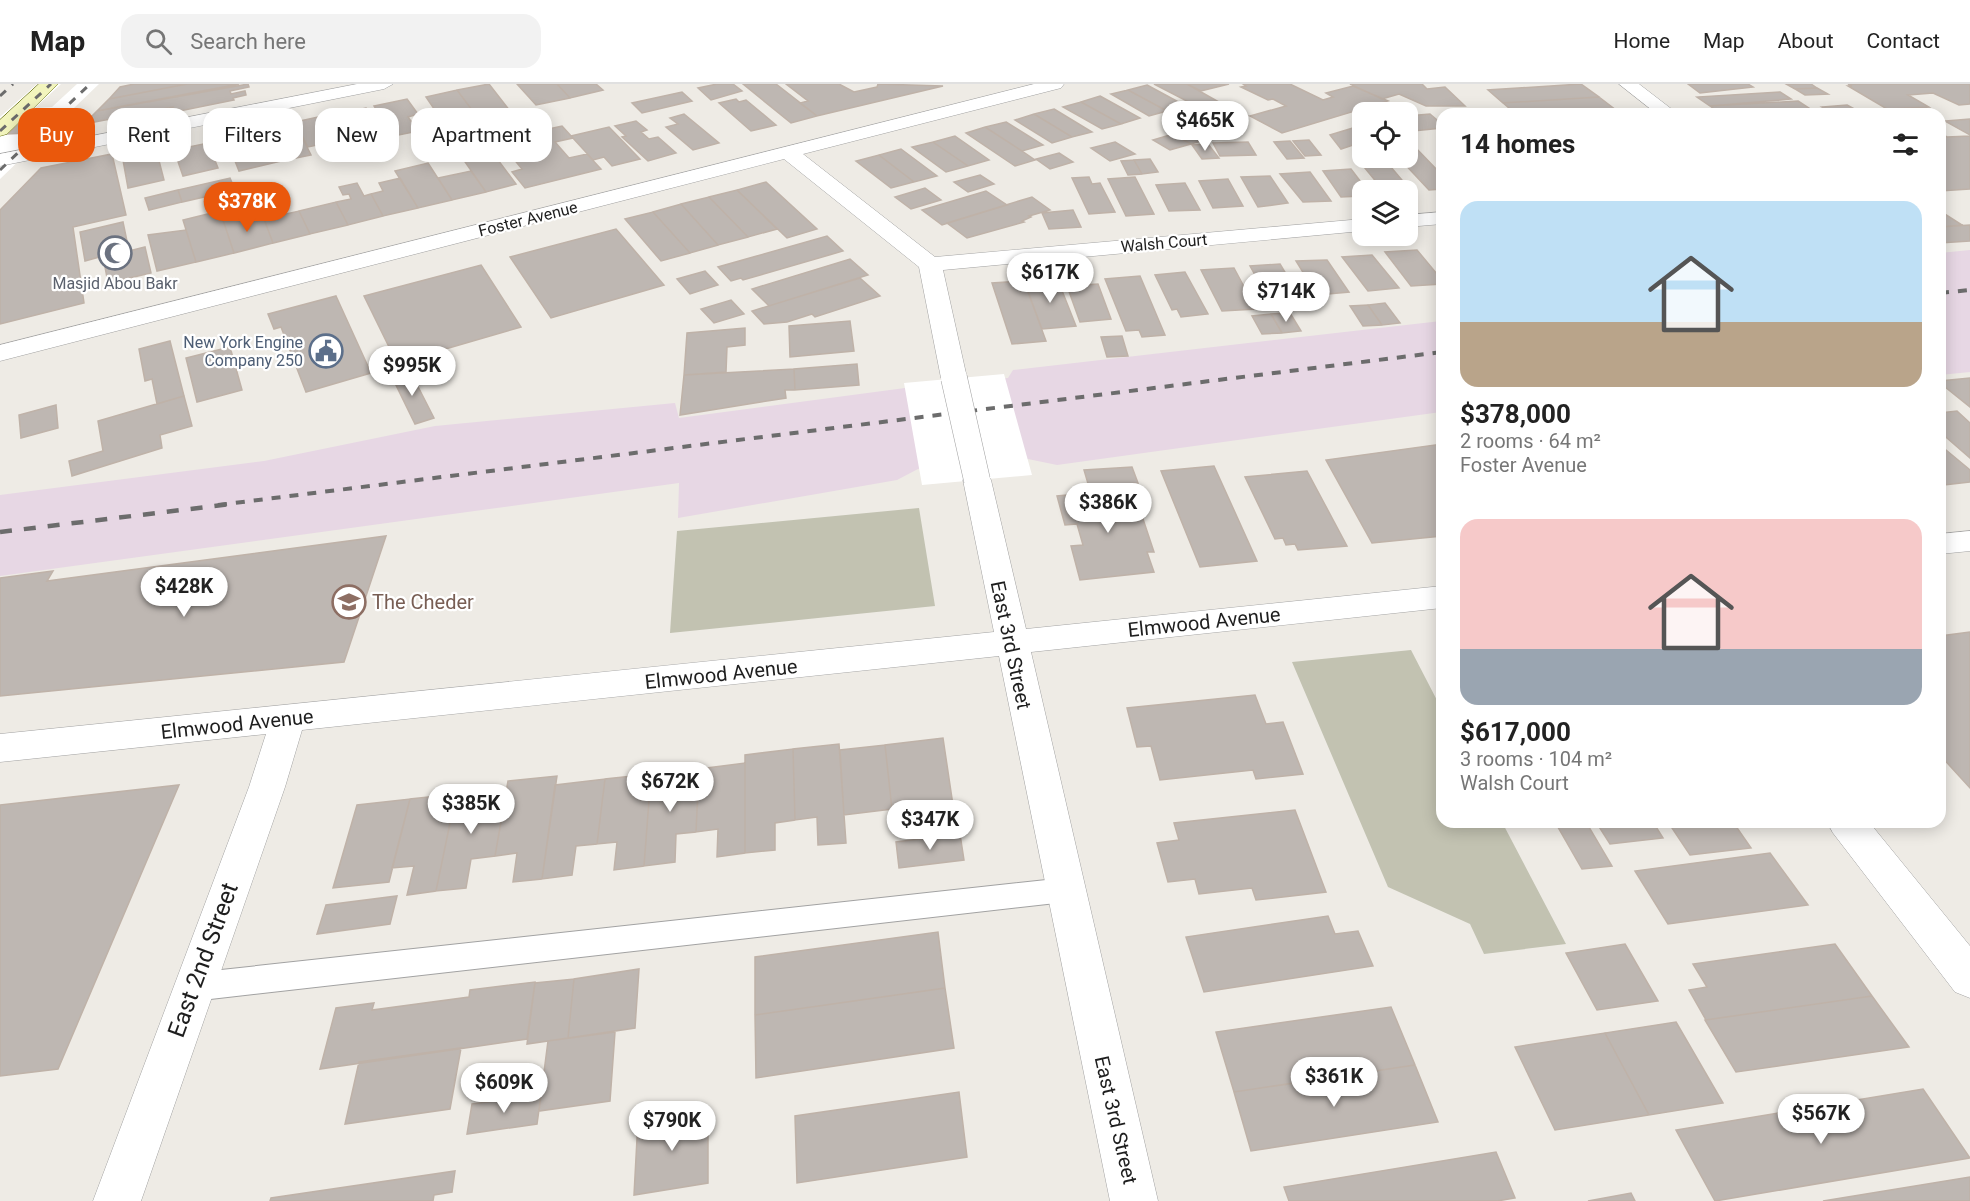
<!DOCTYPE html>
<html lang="en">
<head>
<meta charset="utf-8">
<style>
	body { margin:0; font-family:Roboto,sans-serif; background:#f2f2f2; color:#222; height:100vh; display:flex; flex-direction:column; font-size:22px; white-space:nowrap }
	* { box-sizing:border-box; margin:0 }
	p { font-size:20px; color:#767676 }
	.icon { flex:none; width:33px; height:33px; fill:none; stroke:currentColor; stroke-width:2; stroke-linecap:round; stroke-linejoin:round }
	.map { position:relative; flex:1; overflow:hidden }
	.drawer { position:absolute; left:1436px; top:24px; width:510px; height:720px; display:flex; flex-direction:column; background:#fff; border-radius:18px; box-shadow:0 3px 15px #0003 }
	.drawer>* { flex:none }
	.hud { position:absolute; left:18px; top:24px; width:570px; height:54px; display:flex; gap:12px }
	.buttons { position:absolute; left:1352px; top:18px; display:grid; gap:12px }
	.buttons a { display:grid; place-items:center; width:66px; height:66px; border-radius:12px; background:#fff; box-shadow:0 3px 15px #0003; font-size:30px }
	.price { position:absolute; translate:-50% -51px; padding:0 14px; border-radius:21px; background:#fff; color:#222; font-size:20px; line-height:39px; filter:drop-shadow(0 2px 3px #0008) }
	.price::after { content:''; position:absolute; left:50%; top:36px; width:18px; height:14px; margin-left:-9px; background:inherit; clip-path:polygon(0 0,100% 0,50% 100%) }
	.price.active { background:#ea580c; color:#fff }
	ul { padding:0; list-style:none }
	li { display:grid; align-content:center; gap:12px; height:318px; padding:0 24px }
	li span { display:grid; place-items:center; height:186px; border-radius:18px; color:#555 }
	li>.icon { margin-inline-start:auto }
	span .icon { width:108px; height:108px; fill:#fffc; stroke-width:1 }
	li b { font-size:26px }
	h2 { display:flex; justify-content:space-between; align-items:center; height:72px; padding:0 24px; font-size:26px }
	.pill { padding:0 21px; border-radius:18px; background:#fff; box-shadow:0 3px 15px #0003; font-size:21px; line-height:54px }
	.pill.active { background:#ea580c; color:#fff }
	header { display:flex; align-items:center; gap:36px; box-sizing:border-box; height:84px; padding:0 30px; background:#fff; border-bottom:2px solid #e0e0e0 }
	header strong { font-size:28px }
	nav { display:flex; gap:33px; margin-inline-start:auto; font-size:21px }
	.search { width:420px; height:54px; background:#f2f2f2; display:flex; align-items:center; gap:15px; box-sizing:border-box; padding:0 21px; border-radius:18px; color:#767676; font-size:22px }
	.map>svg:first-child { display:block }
	.industrial { fill:#e7d7e4 }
	.construction { fill:#c2c2b1 }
	.pier { fill:#fff }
	.building { fill:#beb7b2; stroke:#bfb2a8; stroke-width:1.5 }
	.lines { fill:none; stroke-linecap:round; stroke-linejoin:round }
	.lane-casing { stroke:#a2a2a2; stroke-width:2 }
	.street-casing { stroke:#a2a2a2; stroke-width:1 }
	.secondary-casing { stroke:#646d0d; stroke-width:1 }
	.lane { fill:#fff; fill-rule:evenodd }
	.street { fill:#fff; fill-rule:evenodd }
	.secondary { fill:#f2f4bd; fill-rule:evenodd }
	.rail-far2 { stroke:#6c6c6c; stroke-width:3; stroke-dasharray:8 8; stroke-linecap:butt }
	.rail-far1 { stroke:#6c6c6c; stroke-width:4; stroke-dasharray:9 9; stroke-linecap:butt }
	.rail { stroke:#6c6c6c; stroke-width:4.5; stroke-dasharray:12 12; stroke-linecap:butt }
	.street-bridge-casing { stroke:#a2a2a2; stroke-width:27; stroke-linecap:butt }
	.street-bridge { stroke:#fff; stroke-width:26 }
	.labels { text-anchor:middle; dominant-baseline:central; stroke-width:4.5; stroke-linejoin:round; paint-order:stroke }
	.far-street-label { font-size:16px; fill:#1e1e1e; stroke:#fff }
	.far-worship-label { font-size:16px; fill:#5b616d; stroke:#fff }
	.far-service-label { font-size:16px; fill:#4e5e75; stroke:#fff; text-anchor:end }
	.education-label { font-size:20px; fill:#785e54; stroke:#fff; text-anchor:start }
	.street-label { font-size:20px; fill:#1e1e1e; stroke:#fff }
	.near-street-label { font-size:24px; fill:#1e1e1e; stroke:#fff }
</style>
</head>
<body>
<header>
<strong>Map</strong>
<div class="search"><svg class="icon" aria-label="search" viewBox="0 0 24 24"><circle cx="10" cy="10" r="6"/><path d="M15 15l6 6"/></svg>Search here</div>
<nav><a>Home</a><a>Map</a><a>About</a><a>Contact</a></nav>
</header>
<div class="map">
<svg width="1970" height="1117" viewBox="0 0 1970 1117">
	<rect width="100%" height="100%" fill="#eeebe5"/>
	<path class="industrial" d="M1970,166V288L1940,291V169Z
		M1441,237V328L1057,381L1028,375L918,385L897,396L678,434L679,399L0,492V411L264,377L435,342L675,319L679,334L905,304L1008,294L1013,286Z"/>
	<path class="construction" d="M919,424L935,522L670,549L677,447Z
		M1411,566L1441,624L1442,738H1502L1566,860L1484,870L1470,840L1388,803L1292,578Z"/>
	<path class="pier" d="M37,0H61L35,24L52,23L77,0H99L0,95V33Z
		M1004,290L1032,391L922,401L904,299Z"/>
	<path class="building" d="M134,0H187L109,15L120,3Z
		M187,0H239L97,27L109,15Z
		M248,0L249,3L230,7L231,10L245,7L246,11L233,14L234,16L175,28L173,23L84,40L97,27Z
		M489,0L510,27L478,34L457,6Z
		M517,0H557L570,14L536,21Z
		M557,0H596L603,6L570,14Z
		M717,0H733L742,7L711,16L698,4Z
		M743,0H776L817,32L791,39Z
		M786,0H839L854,8L877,3L878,0L943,2L817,32L800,19L808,17Z
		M1154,0H1187L1226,22L1206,27Z
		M1187,0H1229L1201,7Z
		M1243,0H1290L1323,16L1333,13L1326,9L1353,2L1388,17L1282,49L1250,32L1286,22L1273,15L1268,16L1241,3L1246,2Z
		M1350,0H1422L1427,5L1445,3L1465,22H1426L1399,10L1382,15Z
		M1581,0L1599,13L1503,19L1488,6Z
		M1688,0H1748L1753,3L1700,9Z
		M1786,0H1811L1817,4L1795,5Z
		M1848,0H1970V20L1959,21L1933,9L1908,11L1929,23L1887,25L1848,2H1852Z
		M1147,1L1186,22L1167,27L1128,6Z
		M1817,4L1828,10L1805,11L1795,5Z
		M457,6L478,34L445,41L426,13Z
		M1128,6L1167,27L1149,32L1111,10Z
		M682,8L692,17L642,29L632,19Z
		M1780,8L1791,15L1710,22L1697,13Z
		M1100,12L1140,34L1121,40L1081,18Z
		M1599,13L1616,26L1516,30L1503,19Z
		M407,15L418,30L408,33L418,47L394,52L374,22Z
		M736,15L739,18L746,16L776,41L751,47L719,19Z
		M1798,17L1812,26L1721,30L1710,22Z
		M1081,18L1121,40L1102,45L1063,23Z
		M1847,21L1858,27L1833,29L1822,23Z
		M366,24L375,38L348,44L339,30Z
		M1054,25L1092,48L1072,53L1034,30Z
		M50,28L28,49L8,50L31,29Z
		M684,30L719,59L693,66L666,43L678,40L670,34Z
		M1034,30L1072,53L1052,59L1015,36Z
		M1430,30L1442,40V44L1413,47L1407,41V32Z
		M327,31L341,56L308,63L295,38Z
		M1970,35V51L1945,37Z
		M636,37L647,46L641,48L649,55L658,53L676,69L648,77L622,53L626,52L615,42Z
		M1006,38L1043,61L1022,67L985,43Z
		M295,39L311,71L277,78L262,46Z
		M562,42L573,54L555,58L569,74L587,70L601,85L525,104L512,88L522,85L498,56Z
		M1359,42L1362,45V58L1341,65L1330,51Z
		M609,43L640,75L612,82L604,73L593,76L571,52Z
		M985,43L1022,67L1035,76L1015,82L966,49Z
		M1194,44L1212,54L1191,60L1173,50Z
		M262,46L277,78L239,87L226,54Z
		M1940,49L1947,53L1970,52V105L1940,107Z
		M1173,50L1191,60L1170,66L1153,56Z
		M955,52L989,76L968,82L933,58Z
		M1309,56L1321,71L1305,72L1293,57Z
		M1290,57L1304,74L1287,75L1274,58Z
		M933,58L968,82L946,88L912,63Z
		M1115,58L1135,70L1110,77L1091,64Z
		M1248,58L1256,71L1220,72L1213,59Z
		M208,59L218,84L183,92L174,66Z
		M1208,60L1219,74L1202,75L1192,61Z
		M1407,61H1413L1442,91V105L1429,106L1399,74H1407Z
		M901,65L937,92L914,98L879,71Z
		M492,68L516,100L486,108L463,75Z
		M157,69L164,96L128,104L123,76Z
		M1059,69L1073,78L1050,85L1036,75Z
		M112,70L126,131L73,143L84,219L0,240V126L41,84Z
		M879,71L914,98L891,104L856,77Z
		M1150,75L1158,88L1142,90L1134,76Z
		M1134,76L1142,90L1128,91L1121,77Z
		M428,79L452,116L418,124L395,87Z
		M1390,82L1412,108L1383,106L1364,83Z
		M1351,85L1367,106H1362V112L1341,113L1323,87Z
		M471,87L486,108L452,116L438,94Z
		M1310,88L1331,117L1303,118L1280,90Z
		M980,91L994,100L968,108L954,98Z
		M1270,92L1288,119L1258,123L1241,93Z
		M1089,93L1092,100L1100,99L1115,128L1089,130L1072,94Z
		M1135,93L1154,130L1126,132L1108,95Z
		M230,94L235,106L182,118L178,106Z
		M400,94L418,124L383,132L371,110L383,107L379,99Z
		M1228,95L1243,122L1213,124L1199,97Z
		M766,98L817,145L787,154L737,106Z
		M357,99L364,112L371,110L383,132L348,141L336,118L351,115L349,110L343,111L339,103Z
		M1185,99L1200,126L1169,127L1156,101Z
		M925,104L941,116L911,125L895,113Z
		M178,106L182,118L149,126L145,114Z
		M737,106L777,145L748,153L709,113Z
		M986,107L1007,121L942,141L922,126Z
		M709,113L748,153L718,161L681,120Z
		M1032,113L1050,126L1029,132L1031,133L1022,137L1024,138L967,154L947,139Z
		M336,118L348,141L310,150L299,127Z
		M681,120L718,161L690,169L653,128Z
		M1073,126L1081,143L1049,145L1042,129Z
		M220,127L234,169L196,178L183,136Z
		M299,127L310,150L273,159L264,135Z
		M1940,127L1962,141L1940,143Z
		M653,128L690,169L661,177L625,135Z
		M254,129L257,137L264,135L273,159L234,169L223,136Z
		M123,138L129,167L145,163L151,189L108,199L103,172L85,177L80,148Z
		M1970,141V157L1940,159V143Z
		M616,145L664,201L551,234L510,173Z
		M186,146L196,178L157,187L148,151Z
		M827,152L843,167L743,196L741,194L731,197L718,183Z
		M1417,166L1442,196V200L1411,202L1385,168Z
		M1372,171L1399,204L1368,207L1342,173Z
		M850,175L868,191L769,222L752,205Z
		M1327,176L1349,208L1317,211L1296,177Z
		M1280,180L1300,213L1269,216L1250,182Z
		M481,181L521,243L397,279L364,212Z
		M1234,184L1256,225L1222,227L1201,186Z
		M705,187L718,201L690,210L677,195Z
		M1185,188L1208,230L1181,233L1177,225L1172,226L1155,191Z
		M1140,192L1165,251L1142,253L1139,246L1126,247L1105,195Z
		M860,194L880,212L815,233L812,230L787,238L764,240L752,227Z
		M1057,194L1076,242L1042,245L1024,197Z
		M1024,197L1046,257L1012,260L992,199Z
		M1098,200L1111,235L1080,238L1067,202Z
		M336,212L371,289L306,308L281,243L274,245L268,230Z
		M731,216L744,230L714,239L701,225Z
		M1385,219L1400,239L1382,241L1368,221Z
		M1368,221L1382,241L1363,242L1350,222Z
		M1290,229L1301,247L1282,249L1271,230Z
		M1271,230L1282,249L1262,250L1252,232Z
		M850,237L854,267L790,273L789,242Z
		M745,244V261L727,263L726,288L684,291L687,249Z
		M1122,252L1128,272L1107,273L1101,253Z
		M170,257L184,312L157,320L152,295L145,297L139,265Z
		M230,263L242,306L197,318L186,274Z
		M857,280L859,301L795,306L794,285Z
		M409,285L434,334L415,340L391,291Z
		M794,285L795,306H785L786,314L680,331L684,291Z
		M1970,294V323L1940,299V297Z
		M184,312L192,342L160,351L162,364L72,392L69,377L103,367L98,337Z
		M56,321L58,344L21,354L19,331Z
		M1957,327L1970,339V374L1940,348V329Z
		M1442,360V452L1372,459L1326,376Z
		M1940,361L1970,386V398L1944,401L1940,397Z
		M1214,382L1257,477L1200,483L1161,387Z
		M1132,383L1138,399L1089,403L1084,386Z
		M1307,387L1347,462L1298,466L1295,460L1286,461L1283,454L1275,455L1245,393Z
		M1133,405L1154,468H1147L1154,488L1080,496L1071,462L1083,461L1077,440L1065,441L1057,412Z
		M386,452L344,578L0,612V494L53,487L47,497Z
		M1970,548V704L1940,671V552Z
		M1255,611L1266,640L1283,638L1303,690L1256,695L1253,686L1160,696L1151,662L1137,663L1127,624Z
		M943,654L954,728L893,735L885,661Z
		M839,660L846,759L818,761L817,733L795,736L793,665Z
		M885,661L892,725L844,731L840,666Z
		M793,665L795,736L775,739V766L745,769V671Z
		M745,679V769L717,773L718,745L696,748L699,685Z
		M699,685L696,748L676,750L675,778L644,782L651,690Z
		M651,690L644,782L614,786L617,758L597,760L605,695Z
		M557,692L542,795L513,798L517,769L495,772L508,697Z
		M605,695L597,760L576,762L572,791L542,795L555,701Z
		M179,701L58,985L0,992V721Z
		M507,704L495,772L471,775L466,804L436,807L456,710Z
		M456,710L436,807L407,811L414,782L392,784L410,715Z
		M410,715L389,798L333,804L357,721Z
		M1295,726L1326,808L1256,816L1252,804L1199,810L1195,795L1168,798L1157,759L1179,756L1174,739Z
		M1555,738H1586L1612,782L1582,785Z
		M1596,738H1653L1663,754L1610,760Z
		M1668,738H1733L1751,764L1690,771Z
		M960,750L964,776L899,784L896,758Z
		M1770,769L1808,821L1668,840L1635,787Z
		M397,812L390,840L317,850L326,821Z
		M1328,832L1335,850L1358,847L1373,882L1204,908L1186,853Z
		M938,848L945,904L755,931V873Z
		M1625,860L1658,917L1597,926L1566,869Z
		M1835,860L1872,912L1706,936L1689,906L1707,903L1693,880Z
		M639,885L635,944L568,954L574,895Z
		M574,895L568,954L527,960L535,899Z
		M535,898L527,955L320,985L336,924L374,919L372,926L469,913L470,906Z
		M945,904L954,964L756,994L755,931Z
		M1872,912L1909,963L1736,988L1705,936Z
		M1391,923L1415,981L1234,1008L1216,948Z
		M1676,938L1723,1019L1649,1031L1605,949Z
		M615,948L610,1017L539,1027L548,957Z
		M1605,949L1649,1031L1555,1046L1515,963Z
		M461,964L450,1025L345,1040L359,978Z
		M1415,981L1438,1038L1251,1067L1234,1008Z
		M1923,1005L1970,1074L1715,1117L1676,1046Z
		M959,1008L967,1073L797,1099L795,1032Z
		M541,1011L537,1040L467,1050L472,1020Z
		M708,1025V1099L634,1111L638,1036Z
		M1496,1068L1515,1114L1497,1117H1289L1284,1103Z
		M455,1087L452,1108L434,1111L433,1117H270L271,1114Z
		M1970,1093V1117H1823Z
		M1631,1109L1635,1117H1588Z"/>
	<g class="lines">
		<defs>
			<path id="lane" d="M1065,794L1075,798L1079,806L1075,814L1065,818L193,917L183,913L179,903L183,893L193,889Z"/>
			<path id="street" d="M357,0H393L384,5L0,82V70Z
				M1034,0H1064L1061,4L803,70L935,173L1362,135V147L943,186L967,294L963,299L954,302L945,299L941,294L919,183L784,75L0,277V261Z
				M1619,0H1639L1678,30H1657Z
				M1442,128V140L1407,143V131Z
				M977,387L987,390L991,396L1026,545L1442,502V524L1031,568L1158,1117H1110L999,572L302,646L285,703L141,1117H93L249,703L266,650L0,678V650L994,548L963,396L967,390Z
				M1970,447V467L1940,470V450Z
				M1827,738H1869L1970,862V914L1955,908L1833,749Z"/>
			<path id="secondary" d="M39,0H58L7,50L0,52V36Z"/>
		</defs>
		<use href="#lane" class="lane-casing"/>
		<use href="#street" class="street-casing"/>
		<use href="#secondary" class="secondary-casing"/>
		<use href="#lane" class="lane"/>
		<use href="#street" class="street"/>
		<use href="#secondary" class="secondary"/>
		<path class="rail-far2" d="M0,12L13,0
			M0,47L51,0
			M0,86L90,0"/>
		<path class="rail-far1" d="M1940,209L1970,206
			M218,421L1442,268"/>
		<path class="rail" d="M0,448L231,420"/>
		<defs>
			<path id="street-bridge" d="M954,294L977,396"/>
		</defs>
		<use href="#street-bridge" class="street-bridge-casing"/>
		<use href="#street-bridge" class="street-bridge"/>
	</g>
	<defs>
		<symbol id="mosque-ring" viewBox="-11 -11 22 22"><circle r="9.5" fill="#fff" stroke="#6b7280" stroke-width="1.5"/><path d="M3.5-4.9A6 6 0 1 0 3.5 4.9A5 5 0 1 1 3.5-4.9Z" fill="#6b7280"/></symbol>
		<symbol id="civic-ring" viewBox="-11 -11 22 22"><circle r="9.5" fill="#fff" stroke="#5c6f8a" stroke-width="1.5"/><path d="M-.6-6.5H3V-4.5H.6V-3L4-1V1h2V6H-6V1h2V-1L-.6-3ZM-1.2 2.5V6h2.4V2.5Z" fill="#5c6f8a"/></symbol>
		<symbol id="school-ring" viewBox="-11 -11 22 22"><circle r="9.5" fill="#fff" stroke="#8d6e63" stroke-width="1.5"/><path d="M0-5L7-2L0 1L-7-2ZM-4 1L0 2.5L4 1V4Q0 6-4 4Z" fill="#8d6e63"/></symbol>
	</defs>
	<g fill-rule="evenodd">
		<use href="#mosque-ring" x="96" y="150" width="38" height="38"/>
		<use href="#civic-ring" x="307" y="248" width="38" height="38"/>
		<use href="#school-ring" x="330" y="499" width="38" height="38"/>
	</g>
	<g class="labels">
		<g class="far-street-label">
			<text transform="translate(528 135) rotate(-14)">Foster Avenue</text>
			<text transform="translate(1164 159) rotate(-5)">Walsh Court</text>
		</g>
		<g class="far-worship-label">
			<text x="115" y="199">Masjid Abou Bakr</text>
		</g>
		<g class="far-service-label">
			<text x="303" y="258">New York Engine<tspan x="303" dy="18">Company 250</tspan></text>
		</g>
		<g class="education-label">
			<text x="372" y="518">The Cheder</text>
		</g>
		<g class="street-label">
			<text transform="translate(1204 538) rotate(-6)">Elmwood Avenue</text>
			<text transform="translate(1011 561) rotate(78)">East 3rd Street</text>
			<text transform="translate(721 590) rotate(-6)">Elmwood Avenue</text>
			<text transform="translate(237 640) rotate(-6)">Elmwood Avenue</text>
			<text transform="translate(1116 1036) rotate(77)">East 3rd Street</text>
		</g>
		<g class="near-street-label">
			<text transform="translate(203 876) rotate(-70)">East 2nd Street</text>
		</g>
	</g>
</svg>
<div class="buttons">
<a><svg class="icon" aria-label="locate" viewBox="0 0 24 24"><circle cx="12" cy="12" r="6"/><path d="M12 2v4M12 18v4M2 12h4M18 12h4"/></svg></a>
<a><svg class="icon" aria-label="layers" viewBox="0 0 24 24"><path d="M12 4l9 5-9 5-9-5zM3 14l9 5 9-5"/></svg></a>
</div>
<b class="price" style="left:1205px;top:68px">$465K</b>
<b class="price active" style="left:247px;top:149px">$378K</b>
<b class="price" style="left:1050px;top:220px">$617K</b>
<b class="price" style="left:1286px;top:239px">$714K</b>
<b class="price" style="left:412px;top:313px">$995K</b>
<b class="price" style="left:1108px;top:450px">$386K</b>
<b class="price" style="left:184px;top:534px">$428K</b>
<b class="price" style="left:670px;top:729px">$672K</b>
<b class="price" style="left:471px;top:751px">$385K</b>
<b class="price" style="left:930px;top:767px">$347K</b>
<b class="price" style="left:1334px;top:1024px">$361K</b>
<b class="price" style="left:504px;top:1030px">$609K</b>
<b class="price" style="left:1821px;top:1061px">$567K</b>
<b class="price" style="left:672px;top:1068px">$790K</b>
<div class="hud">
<a class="pill active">Buy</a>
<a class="pill">Rent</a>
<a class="pill">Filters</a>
<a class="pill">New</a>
<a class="pill">Apartment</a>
</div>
<section class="drawer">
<h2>14 homes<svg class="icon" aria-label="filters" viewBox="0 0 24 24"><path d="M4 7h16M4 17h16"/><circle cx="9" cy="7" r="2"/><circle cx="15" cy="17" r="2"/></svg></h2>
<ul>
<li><span style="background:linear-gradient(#bfe0f5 65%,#b9a48a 0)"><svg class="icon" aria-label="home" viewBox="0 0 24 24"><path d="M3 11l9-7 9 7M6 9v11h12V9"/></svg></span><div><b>$378,000</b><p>2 rooms · 64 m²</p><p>Foster Avenue</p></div></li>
<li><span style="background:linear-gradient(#f6c9c9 70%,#9aa5b1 0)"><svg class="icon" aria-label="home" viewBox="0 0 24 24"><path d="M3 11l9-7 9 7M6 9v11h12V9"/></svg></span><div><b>$617,000</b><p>3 rooms · 104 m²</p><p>Walsh Court</p></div></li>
</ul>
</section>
</div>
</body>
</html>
